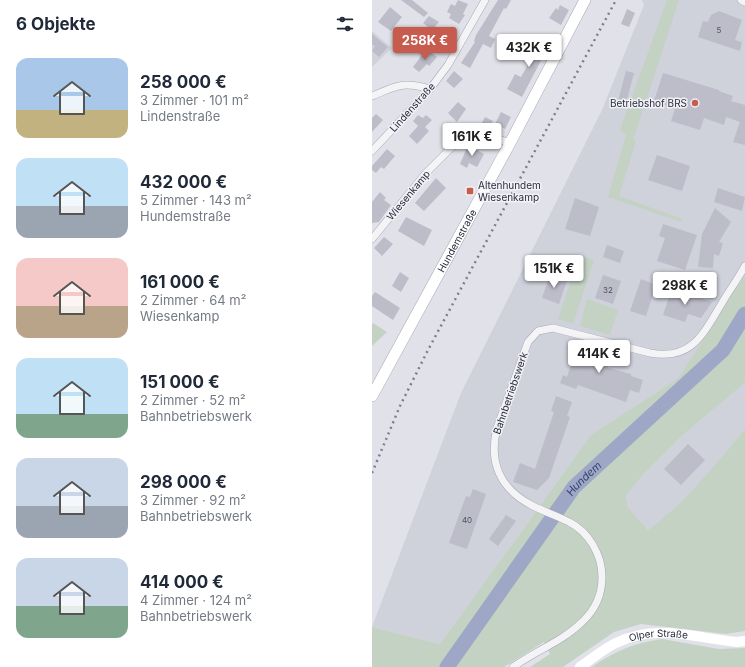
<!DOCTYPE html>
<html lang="de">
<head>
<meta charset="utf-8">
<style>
	body { margin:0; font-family:Inter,sans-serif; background:#f2f2f3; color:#1f2937; height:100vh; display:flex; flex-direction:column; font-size:15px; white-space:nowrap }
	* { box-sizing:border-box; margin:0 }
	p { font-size:13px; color:#747a83 }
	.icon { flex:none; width:22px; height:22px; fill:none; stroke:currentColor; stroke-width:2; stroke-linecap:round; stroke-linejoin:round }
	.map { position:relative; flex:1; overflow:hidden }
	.drawer { display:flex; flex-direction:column; background:#fff; width:372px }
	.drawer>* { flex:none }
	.price { position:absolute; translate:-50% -34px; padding:0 9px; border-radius:4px; background:#fff; color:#222; font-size:13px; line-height:26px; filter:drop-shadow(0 1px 2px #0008) }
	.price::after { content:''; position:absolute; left:50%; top:24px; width:12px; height:9px; margin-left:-6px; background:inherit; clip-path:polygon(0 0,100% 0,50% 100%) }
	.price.current { background:#c65b4e; color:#fff }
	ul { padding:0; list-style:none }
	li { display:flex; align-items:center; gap:12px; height:100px; padding:0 16px }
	li span { display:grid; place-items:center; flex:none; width:112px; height:80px; border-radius:12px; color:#555 }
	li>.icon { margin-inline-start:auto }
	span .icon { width:48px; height:48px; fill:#fffc; stroke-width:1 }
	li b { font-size:17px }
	h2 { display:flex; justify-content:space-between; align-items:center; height:48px; padding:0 16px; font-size:17px }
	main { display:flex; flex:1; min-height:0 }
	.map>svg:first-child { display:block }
	.built { fill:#cfd1db }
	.green { fill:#c3d2c3 }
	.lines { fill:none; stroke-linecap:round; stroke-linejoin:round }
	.river { stroke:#9ea8c6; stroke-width:15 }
	.building { fill:#bcbdc8 }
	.street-casing { stroke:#a6a8b3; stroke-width:8 }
	.primary-casing { stroke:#a1a4b4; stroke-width:12 }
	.street { stroke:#f4f4f7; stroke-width:7 }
	.secondary { stroke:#fff; stroke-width:10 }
	.primary { stroke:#fff; stroke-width:11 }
	.rail { stroke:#7c7e91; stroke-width:2.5; stroke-dasharray:2 4; stroke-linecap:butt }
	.poi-dot { fill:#c65b4e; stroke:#f1f1f6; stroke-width:1.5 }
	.labels { text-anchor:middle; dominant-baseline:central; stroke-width:3; stroke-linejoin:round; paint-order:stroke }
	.number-label { font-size:8px; fill:#4e5161 }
	.poi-label { font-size:10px; fill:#2a2d3f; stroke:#f1f1f6; text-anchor:end }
	.street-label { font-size:10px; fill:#2a2d3f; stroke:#f1f1f6 }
	.water-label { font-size:11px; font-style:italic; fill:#374271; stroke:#f1f1f6 }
</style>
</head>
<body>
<main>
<section class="drawer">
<h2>6 Objekte<svg class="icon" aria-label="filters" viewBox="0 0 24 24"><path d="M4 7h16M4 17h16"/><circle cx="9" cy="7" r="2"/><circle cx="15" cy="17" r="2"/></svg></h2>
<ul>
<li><span style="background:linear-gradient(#a9c7e8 65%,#c2b280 0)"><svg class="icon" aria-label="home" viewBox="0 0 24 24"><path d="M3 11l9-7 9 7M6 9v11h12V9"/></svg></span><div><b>258 000 €</b><p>3 Zimmer · 101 m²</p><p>Lindenstraße</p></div></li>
<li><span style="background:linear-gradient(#bfe0f5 60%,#9aa5b1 0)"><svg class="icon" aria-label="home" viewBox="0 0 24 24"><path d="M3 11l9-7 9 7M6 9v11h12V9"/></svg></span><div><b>432 000 €</b><p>5 Zimmer · 143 m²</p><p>Hundemstraße</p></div></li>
<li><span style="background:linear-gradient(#f6c9c9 60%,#b9a48a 0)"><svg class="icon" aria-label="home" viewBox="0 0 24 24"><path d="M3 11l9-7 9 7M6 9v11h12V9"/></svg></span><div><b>161 000 €</b><p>2 Zimmer · 64 m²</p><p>Wiesenkamp</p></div></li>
<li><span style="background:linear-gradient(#bfe0f5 70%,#7fa58c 0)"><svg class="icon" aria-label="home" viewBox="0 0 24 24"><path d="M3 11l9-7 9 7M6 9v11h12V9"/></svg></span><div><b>151 000 €</b><p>2 Zimmer · 52 m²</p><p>Bahnbetriebswerk</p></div></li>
<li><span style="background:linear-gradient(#c9d6e8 60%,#9aa5b1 0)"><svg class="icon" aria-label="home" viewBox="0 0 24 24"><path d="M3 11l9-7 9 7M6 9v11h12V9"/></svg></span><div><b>298 000 €</b><p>3 Zimmer · 92 m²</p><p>Bahnbetriebswerk</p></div></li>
<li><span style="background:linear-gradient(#c9d6e8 60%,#7fa58c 0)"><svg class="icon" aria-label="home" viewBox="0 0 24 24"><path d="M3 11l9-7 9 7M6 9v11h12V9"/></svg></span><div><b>414 000 €</b><p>4 Zimmer · 124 m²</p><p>Bahnbetriebswerk</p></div></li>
</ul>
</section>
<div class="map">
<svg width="373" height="667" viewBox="0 0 373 667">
	<rect width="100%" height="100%" fill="#e1e2e9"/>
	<path class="built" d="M270,0H373V275L306,378L219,435L68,644L0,627L89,393L230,110L272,5Z
		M0,31L20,48L0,67Z
		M373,383V429L332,479L292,518L276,530L256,507L254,496L270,476L310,436Z"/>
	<path class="green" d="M295,0H307L261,140L264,141L247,196L310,219L309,222L236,197L254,135L248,130Z
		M208,255L222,260L201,324L186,319Z
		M373,275V383L310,436L270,476L254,496L256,507L276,530C314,502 343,465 373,429V631L354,634L269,624L242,632L191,667H158L178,654L172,642L132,667H0V627L68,644L219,435L306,378Z
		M215,299L246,310L238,335L208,326Z
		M1,323L15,332L0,346V324Z
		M290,639L347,649L373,648V667H220C243,651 262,643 290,639Z"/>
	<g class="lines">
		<path class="river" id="s1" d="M75,667L202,487L351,350L373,314"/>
	</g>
	<path class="building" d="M29,0H40L56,13L52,17Z
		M86,0L96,4L91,14L93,15L87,24L77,18L79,14L75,12L79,4L83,6Z
		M126,0H139L134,9L132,8L117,36L123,39L119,48L111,44L98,68L89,63L103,42L102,41L104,35Z
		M188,5L197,10L189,25L177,18L184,8L186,10Z
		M18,7L30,17L19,31L6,22Z
		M255,9L263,13L257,27L249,24Z
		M347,11L370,20L363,40L370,42L368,51L326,37L331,21L336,22L339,15Z
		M57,16L67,22L60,30L51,23Z
		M0,34L16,47L7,57L0,51L3,46L0,44Z
		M164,38L177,45L150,97L135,89L143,74L149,77L158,61L153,58Z
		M53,51L55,53L57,51L65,57L57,66L55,64L47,72L41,67Z
		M82,71L91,79L82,88L74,81Z
		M254,71L262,73L254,103L246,101Z
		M291,73L347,90V91L361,96L359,101L373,105V145L361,142L368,122L354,117L352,125L332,118L328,130L299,121L303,109L282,101Z
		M86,102L94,109L85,122L76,113Z
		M129,112L139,117L133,129L123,124Z
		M4,114L11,120L0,132V118Z
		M46,115L51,118L54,115L60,120L53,127L57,131L45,144L37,136L46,126L41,121Z
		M113,117L121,121L116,130L107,128Z
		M96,145L112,154L105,167L97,163L95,168L88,164Z
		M15,149L23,156L12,169L9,167L4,173L0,170V166Z
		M285,155L318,166L310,191L276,180Z
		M64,178L74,188L52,211L43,203Z
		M346,188L373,197L370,211L342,202Z
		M8,192L14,198L12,200L19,205L7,222L0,223V202Z
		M203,198L227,207L218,236L193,229Z
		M343,208L359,222L347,242L351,243L347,256L342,254L341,268L326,267L330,234Z
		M34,217L60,230L52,246L26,231Z
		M291,224L325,235L313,270L285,261L293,238L287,236Z
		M12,237L21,244L10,256L2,248Z
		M235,245L252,251L248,263L231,257Z
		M28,272L37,278L29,292L20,286Z
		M178,274L195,280L187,304L170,298Z
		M231,275L249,281L241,304L223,298Z
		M269,279L284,285L274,316L258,311Z
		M300,288L340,302L329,318L316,314L313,322L291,315Z
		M3,292L28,308L21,320L0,306V296Z
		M206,343L233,352L236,350L237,354L240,355L236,368L259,374V376L271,380L267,393L258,390L254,402L206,385L204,389L188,383L191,375L195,377Z
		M184,396L200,402L195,416L198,417L177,478L165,490L141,482L148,463L163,469L182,412L179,411Z
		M316,444L333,460L309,485L292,469Z
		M101,489L114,494L95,549L77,543L94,496L98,497Z
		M134,515L144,521L126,546L117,539Z"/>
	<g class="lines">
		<defs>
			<path id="street" d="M369,0L373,2
				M0,96C25,86 30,81 58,89
				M0,151L58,89L76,65L113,0
				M0,239L54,173L90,137L103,135H115L138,143
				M141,667C163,651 191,641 210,622C223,610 230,595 230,577C230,555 217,532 197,522C186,516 173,512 161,506C129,490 116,463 125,428L156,342L166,331L181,328L278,353C320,361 331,334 350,303C357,291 366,279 373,266"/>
			<g id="primary">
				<path id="s3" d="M0,396L138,143L213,0"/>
			</g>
		</defs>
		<use href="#street" class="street-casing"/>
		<use href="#primary" class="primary-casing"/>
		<use href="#street" class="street"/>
		<path class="secondary" id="s2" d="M208,667C220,659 231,649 244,643C286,623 322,638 365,642L373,641"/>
		<use href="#primary" class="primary"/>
		<path class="rail" d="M0,473L28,406L56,350L244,0"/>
	</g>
	<g class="poi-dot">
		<circle cx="323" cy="103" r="4"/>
		<rect x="94" y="187" width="8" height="8" rx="2"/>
	</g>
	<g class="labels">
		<g class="number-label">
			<text x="347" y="30">5</text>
			<text x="236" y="290">32</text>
			<text x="95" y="520">40</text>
		</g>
		<g class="poi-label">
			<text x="315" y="103">Betriebshof BRS</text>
			<text x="106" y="185" text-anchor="start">Altenhundem<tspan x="106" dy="12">Wiesenkamp</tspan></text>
		</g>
		<g class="street-label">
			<text transform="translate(40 107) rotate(-48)">Lindenstraße</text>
			<text transform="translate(36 195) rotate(-50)">Wiesenkamp</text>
			<text stroke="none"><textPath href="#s3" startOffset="177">Hundemstraße</textPath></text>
			<text transform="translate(138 393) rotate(-71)">Bahnbetriebswerk</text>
			<text stroke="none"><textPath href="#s2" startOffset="87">Olper Straße</textPath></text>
		</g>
		<g class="water-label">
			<text stroke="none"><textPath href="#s1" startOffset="233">Hundem</textPath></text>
		</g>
	</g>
</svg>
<b class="price current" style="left:53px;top:61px">258K €</b>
<b class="price" style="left:157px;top:68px">432K €</b>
<b class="price" style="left:100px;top:157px">161K €</b>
<b class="price" style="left:182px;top:289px">151K €</b>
<b class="price" style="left:313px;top:306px">298K €</b>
<b class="price" style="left:227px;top:374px">414K €</b>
</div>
</main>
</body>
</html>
